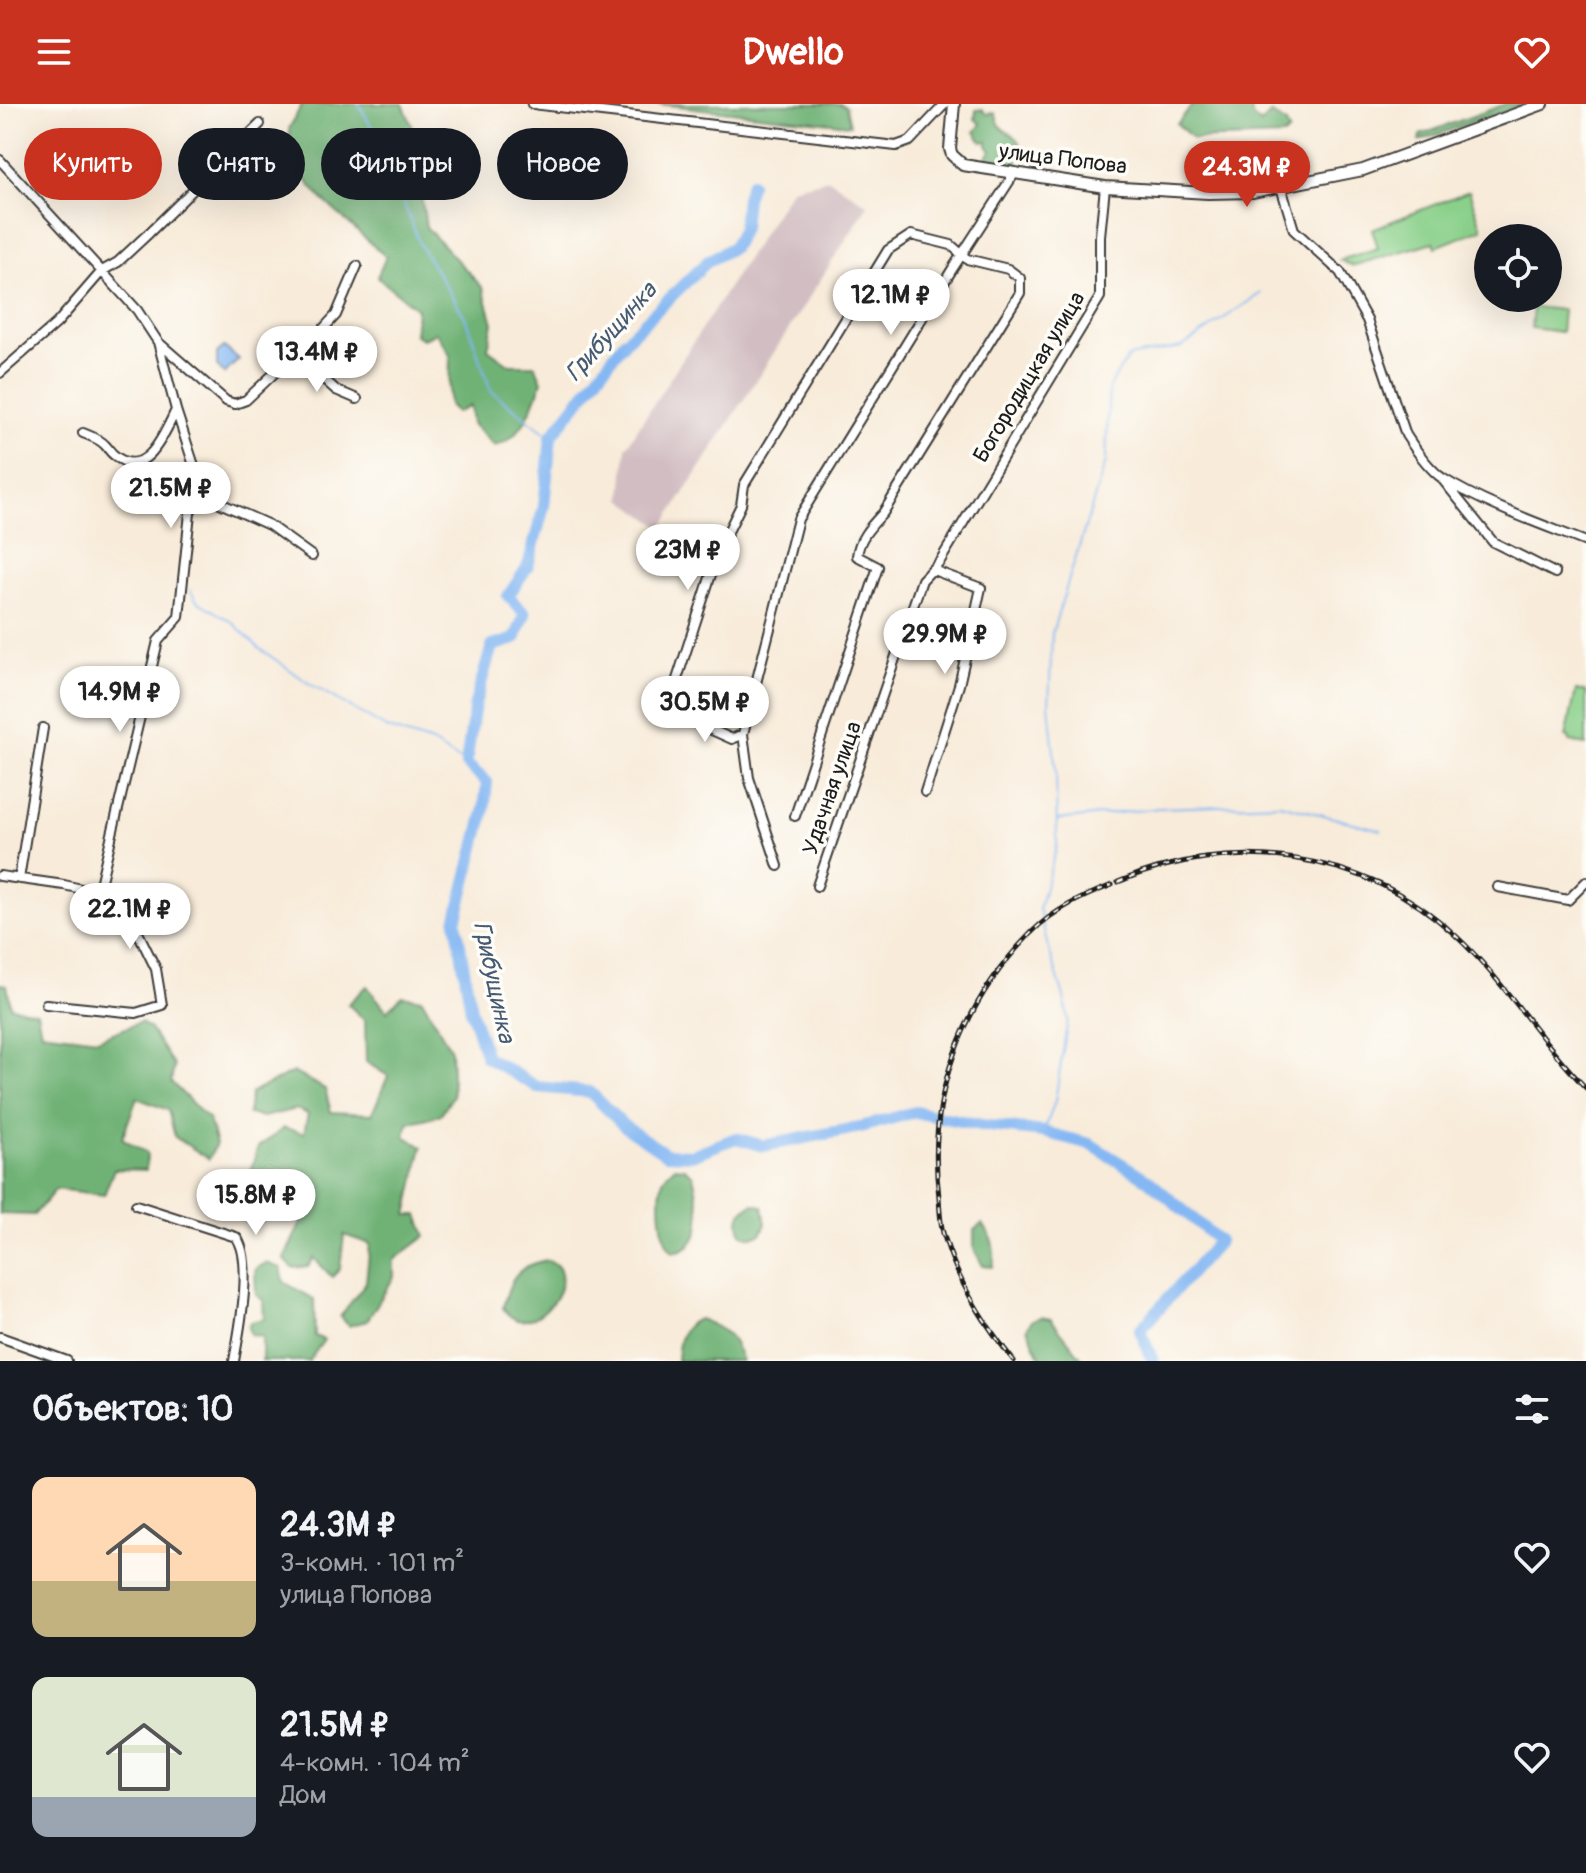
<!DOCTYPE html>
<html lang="ru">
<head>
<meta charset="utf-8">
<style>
	body { margin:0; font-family:Pangolin,sans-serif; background:#242831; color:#f1f3f6; height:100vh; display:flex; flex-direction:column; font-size:30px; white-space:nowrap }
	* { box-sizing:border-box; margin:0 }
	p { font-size:26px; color:#9ea1a6 }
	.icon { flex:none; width:44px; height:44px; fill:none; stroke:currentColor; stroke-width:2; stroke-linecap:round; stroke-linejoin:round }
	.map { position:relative; height:1257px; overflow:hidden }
	.drawer { display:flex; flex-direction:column; background:#171b24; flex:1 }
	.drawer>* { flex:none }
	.top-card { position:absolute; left:24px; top:24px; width:800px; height:72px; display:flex; gap:16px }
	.fabs { position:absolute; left:1474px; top:120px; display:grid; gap:16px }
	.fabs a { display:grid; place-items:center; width:88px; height:88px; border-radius:50%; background:#171b24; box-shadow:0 8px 32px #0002; font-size:40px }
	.price { position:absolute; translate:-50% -68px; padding:0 18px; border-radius:28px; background:#fff; color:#222; font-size:26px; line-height:52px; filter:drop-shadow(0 2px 4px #0008) }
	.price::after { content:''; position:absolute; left:50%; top:48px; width:24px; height:18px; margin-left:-12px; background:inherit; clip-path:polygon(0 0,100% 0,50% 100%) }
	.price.selected { background:#c8321e; color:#fff }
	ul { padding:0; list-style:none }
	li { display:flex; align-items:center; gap:24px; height:200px; padding:0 32px }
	li span { display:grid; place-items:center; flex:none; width:224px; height:160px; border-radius:16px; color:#555 }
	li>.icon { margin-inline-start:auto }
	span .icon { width:96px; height:96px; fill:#fffc; stroke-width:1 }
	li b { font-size:34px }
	h2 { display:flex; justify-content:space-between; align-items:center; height:96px; padding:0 32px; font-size:34px }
	.pill { padding:0 28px; border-radius:36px; background:#171b24; box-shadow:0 8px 32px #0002; font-size:28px; line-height:72px }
	.pill.selected { background:#c8321e; color:#fff }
	header { display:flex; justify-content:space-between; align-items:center; height:104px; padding:0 32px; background:#c8321e; color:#fff; font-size:36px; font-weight:800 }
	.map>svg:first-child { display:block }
	.industrial { fill:#d2bec2 }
	.green { fill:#8ad08a; stroke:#537653; stroke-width:2 }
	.forest { fill:#6fb276; stroke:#466749; stroke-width:2 }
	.water { fill:#85b8f3; stroke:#506a88; stroke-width:2 }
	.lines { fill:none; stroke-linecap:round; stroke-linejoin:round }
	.stream { stroke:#85b8f3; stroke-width:2 }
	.river { stroke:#85b8f3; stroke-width:12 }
	.minor-casing { stroke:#3d3b38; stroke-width:12 }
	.tertiary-casing { stroke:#3d3b38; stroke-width:14 }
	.minor { stroke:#fff; stroke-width:8 }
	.tertiary { stroke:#fff; stroke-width:10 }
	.rail-casing { stroke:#1c1c1c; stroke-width:5 }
	.rail { stroke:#fdfcf7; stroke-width:2; stroke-dasharray:6; stroke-linecap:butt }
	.labels { text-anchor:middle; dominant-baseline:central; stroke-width:7; stroke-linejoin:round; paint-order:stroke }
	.street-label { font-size:22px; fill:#1c1c1c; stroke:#fdfcf7 }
	.water-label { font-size:24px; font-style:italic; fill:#465a72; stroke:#fdfcf7 }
</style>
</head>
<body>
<header><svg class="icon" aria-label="menu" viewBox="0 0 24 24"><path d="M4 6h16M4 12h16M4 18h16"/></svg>Dwello<svg class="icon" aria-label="heart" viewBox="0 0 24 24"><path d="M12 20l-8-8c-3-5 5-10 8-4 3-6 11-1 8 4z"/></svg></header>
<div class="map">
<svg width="1586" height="1257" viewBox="0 0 1586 1257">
	<rect width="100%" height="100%" fill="#fdfcf7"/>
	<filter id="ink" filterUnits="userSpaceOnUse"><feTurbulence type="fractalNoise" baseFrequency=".0125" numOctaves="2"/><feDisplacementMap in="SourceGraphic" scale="16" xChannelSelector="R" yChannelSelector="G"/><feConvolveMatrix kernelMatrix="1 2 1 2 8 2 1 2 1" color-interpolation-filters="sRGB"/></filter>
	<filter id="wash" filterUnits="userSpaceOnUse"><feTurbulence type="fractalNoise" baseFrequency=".006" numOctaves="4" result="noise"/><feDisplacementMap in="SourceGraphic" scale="32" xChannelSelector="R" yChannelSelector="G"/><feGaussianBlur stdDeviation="1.8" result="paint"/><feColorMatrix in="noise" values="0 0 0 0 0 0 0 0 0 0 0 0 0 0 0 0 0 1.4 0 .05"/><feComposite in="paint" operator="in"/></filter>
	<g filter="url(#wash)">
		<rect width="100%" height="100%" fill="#f8ebd9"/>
		<path class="industrial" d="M829,75L868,101L662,424L622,395L626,343L792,84Z"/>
		<path class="green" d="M1469,87L1482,125L1436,143L1434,138L1352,162L1340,156L1378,144L1372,125Z
			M1533,203L1563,206L1561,228L1531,224Z
			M1576,586L1586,588V641L1570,638L1569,634L1566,633Z"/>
		<path class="forest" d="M302,0H403L424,51L417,64L426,123L483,184L493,219L488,245L510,261H535L542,277C533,303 523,335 494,342L472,320L470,302L456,309L449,301L450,251L436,228L423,235L415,231L417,205L377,173L386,153L321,94L294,62L289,25Z
			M656,0H840L846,3L850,21Z
			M1198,0H1248L1252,2V12L1261,20L1271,9L1286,20L1289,27L1284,32L1193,35L1177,20L1192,1Z
			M1506,0H1525L1419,37L1420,31Z
			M982,5L987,10L995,9C998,15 998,21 1003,25C1010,30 1017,32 1021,40L1018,53V64L988,62L983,58L991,47L987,42V37L982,38L975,28L981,20L975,15L976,6Z
			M0,880L7,881L11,903L37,908L41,928L98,935L141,918L150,925L174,962L171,978L209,1016L216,1040L209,1055L175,1033L168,1006L137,994L122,1034L147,1049L146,1066L114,1065L104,1091L56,1085L34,1111L0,1110Z
			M367,882L387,907L402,892L422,895L451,946L453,992L440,1011L408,1019L405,1032L422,1043L407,1111H418L426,1132L394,1156V1173L367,1217L349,1222L340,1213L366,1178L370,1140L344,1131L340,1165L332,1173L314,1154L308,1163L293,1164L284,1155L303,1114L294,1108L287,1116L271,1102L255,1111L240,1099L258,1043L284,1024L304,1029L308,1010L296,1005L263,1013L248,1010L251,989L293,968L325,985L331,1008L372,1010L388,972L366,958L365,917L348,900Z
			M674,1063L684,1064L693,1071C699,1097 710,1143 673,1148C660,1137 658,1096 662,1079C664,1071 669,1068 674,1063Z
			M754,1100L763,1102L766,1120L761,1130L751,1133L742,1130C736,1116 739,1106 754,1100Z
			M982,1120C993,1130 996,1149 993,1163L983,1162L974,1145V1126Z
			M547,1156C589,1169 529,1246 503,1204C510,1174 516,1162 547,1156Z
			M266,1159L281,1164L284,1178L314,1195L315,1232L324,1236L309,1257H262V1232L251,1231L248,1224L250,1218L264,1215L263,1196L256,1191L255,1165Z
			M1041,1213L1051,1215L1084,1257H1042L1027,1224L1032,1216Z
			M699,1215C725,1225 733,1231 742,1257H677C678,1239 680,1221 699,1215Z"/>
		<path class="water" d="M224,243L239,255L224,270L217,262V249Z"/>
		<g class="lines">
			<path class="stream" d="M359,0L383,45L420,141L465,213L491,287L551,333
				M190,486L197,497L232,518L259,544L310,580L388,625L432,639L466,660
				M1058,716L1159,704L1280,700L1381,726
				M1044,1028L1055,997L1068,915L1064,893L1047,839L1039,804L1057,742L1056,669L1049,601L1052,529L1106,357L1109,283L1128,253L1182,243L1261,189"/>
			<path class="river" d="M751,79L746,94L743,124L733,143L708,157L626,236L551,333L544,402L528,462L508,492L525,510L515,535L492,542L475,600L466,660L487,678L484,708L456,817L471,906L486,953L537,983L590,988L624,1022L666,1050L692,1051L736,1034L763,1042L861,1023L915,1008L981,1021L1044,1028L1090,1040L1148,1076L1219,1137L1140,1226L1153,1257"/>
		</g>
	</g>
	<g filter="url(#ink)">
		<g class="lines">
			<defs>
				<path id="minor" d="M532,0L896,42L910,37L945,0
					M0,56L137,206L158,238L226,297L235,300L246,296L284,260L298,252L336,211L357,162
					M1281,83L1294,126L1340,168L1367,216L1406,331C1415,345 1428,364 1442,374C1483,400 1541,420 1586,438
					M158,238L176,306L200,380L220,399L269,421L312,452
					M298,252L336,286L357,295
					M0,269L57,219L102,167L118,158L149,129L260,20
					M83,329C90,332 100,335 105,341C110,346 109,347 114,351C146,378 165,328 176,306
					M1443,376L1493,438L1555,469
					M743,630L732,635L667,606L719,446L741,401L744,381L888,146L911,131L951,141L967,155L1008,165L1020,174V189L883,409C871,422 859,434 857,452L878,463L795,712
					M925,688L959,581L981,484L933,466
					M778,762L749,674L743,630L798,415L953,164L1014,70
					M0,772L64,781L121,794L156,865L162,901L136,909L46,900
					M19,775L43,624
					M817,782L922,476L940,457L1100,193V132L1105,83
					M1498,783L1568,796L1586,778
					M98,789L158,537L179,513L190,409L200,380
					M136,1101L236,1133C254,1155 239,1229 234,1257
					M0,1233L67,1257"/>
				<path id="tertiary" d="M954,0L950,45L952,51L963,61L1105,83L1208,89L1253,88L1363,66L1543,0"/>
			</defs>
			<use href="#minor" class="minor-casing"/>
			<use href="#tertiary" class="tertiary-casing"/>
			<use href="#minor" class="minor"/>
			<use href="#tertiary" class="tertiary"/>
			<defs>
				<path id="rail" d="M1118,778C1230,730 1364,746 1455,831C1504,876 1539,936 1586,984
					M1014,1257C986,1222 958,1178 945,1135C940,1123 940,1107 939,1093C926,993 962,898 1033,827C1055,805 1084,792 1112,781"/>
			</defs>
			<use href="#rail" class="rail-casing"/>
			<use href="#rail" class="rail"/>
		</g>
	</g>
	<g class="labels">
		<g class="street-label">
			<text transform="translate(1063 55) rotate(7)">улица Попова</text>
			<text transform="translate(1029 273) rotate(-59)">Богородицкая улица</text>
			<text transform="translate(832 684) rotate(-71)">Удачная улица</text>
		</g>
		<g class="water-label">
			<text transform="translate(611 228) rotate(-48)">Грибущинка</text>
			<text transform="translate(494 878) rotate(78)">Грибущинка</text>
		</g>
	</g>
</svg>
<div class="fabs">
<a><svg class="icon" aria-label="locate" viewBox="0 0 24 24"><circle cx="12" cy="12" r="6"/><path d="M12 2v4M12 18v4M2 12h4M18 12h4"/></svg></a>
</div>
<b class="price selected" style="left:1247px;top:105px">24.3M ₽</b>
<b class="price" style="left:891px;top:233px">12.1M ₽</b>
<b class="price" style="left:317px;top:290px">13.4M ₽</b>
<b class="price" style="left:171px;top:426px">21.5M ₽</b>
<b class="price" style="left:688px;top:488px">23M ₽</b>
<b class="price" style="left:945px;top:572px">29.9M ₽</b>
<b class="price" style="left:120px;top:630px">14.9M ₽</b>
<b class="price" style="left:705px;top:640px">30.5M ₽</b>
<b class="price" style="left:130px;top:847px">22.1M ₽</b>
<b class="price" style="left:256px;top:1133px">15.8M ₽</b>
<div class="top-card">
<a class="pill selected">Купить</a>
<a class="pill">Снять</a>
<a class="pill">Фильтры</a>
<a class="pill">Новое</a>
</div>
</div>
<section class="drawer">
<h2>Объектов: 10<svg class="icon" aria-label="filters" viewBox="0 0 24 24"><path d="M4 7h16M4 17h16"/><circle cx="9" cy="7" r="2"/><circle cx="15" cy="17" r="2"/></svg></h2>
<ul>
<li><span style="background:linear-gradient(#ffd9b3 65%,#c2b280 0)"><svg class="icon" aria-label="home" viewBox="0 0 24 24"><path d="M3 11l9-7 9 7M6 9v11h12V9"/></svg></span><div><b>24.3M ₽</b><p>3-комн. · 101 m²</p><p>улица Попова</p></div><svg class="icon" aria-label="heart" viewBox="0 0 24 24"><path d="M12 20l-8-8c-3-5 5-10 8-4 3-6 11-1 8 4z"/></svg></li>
<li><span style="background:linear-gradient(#dfe7d0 75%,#9aa5b1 0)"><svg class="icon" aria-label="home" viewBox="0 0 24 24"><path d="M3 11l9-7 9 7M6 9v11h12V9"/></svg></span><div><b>21.5M ₽</b><p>4-комн. · 104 m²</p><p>Дом</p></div><svg class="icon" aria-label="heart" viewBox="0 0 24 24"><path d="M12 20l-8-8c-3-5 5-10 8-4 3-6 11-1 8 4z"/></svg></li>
</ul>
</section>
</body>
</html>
